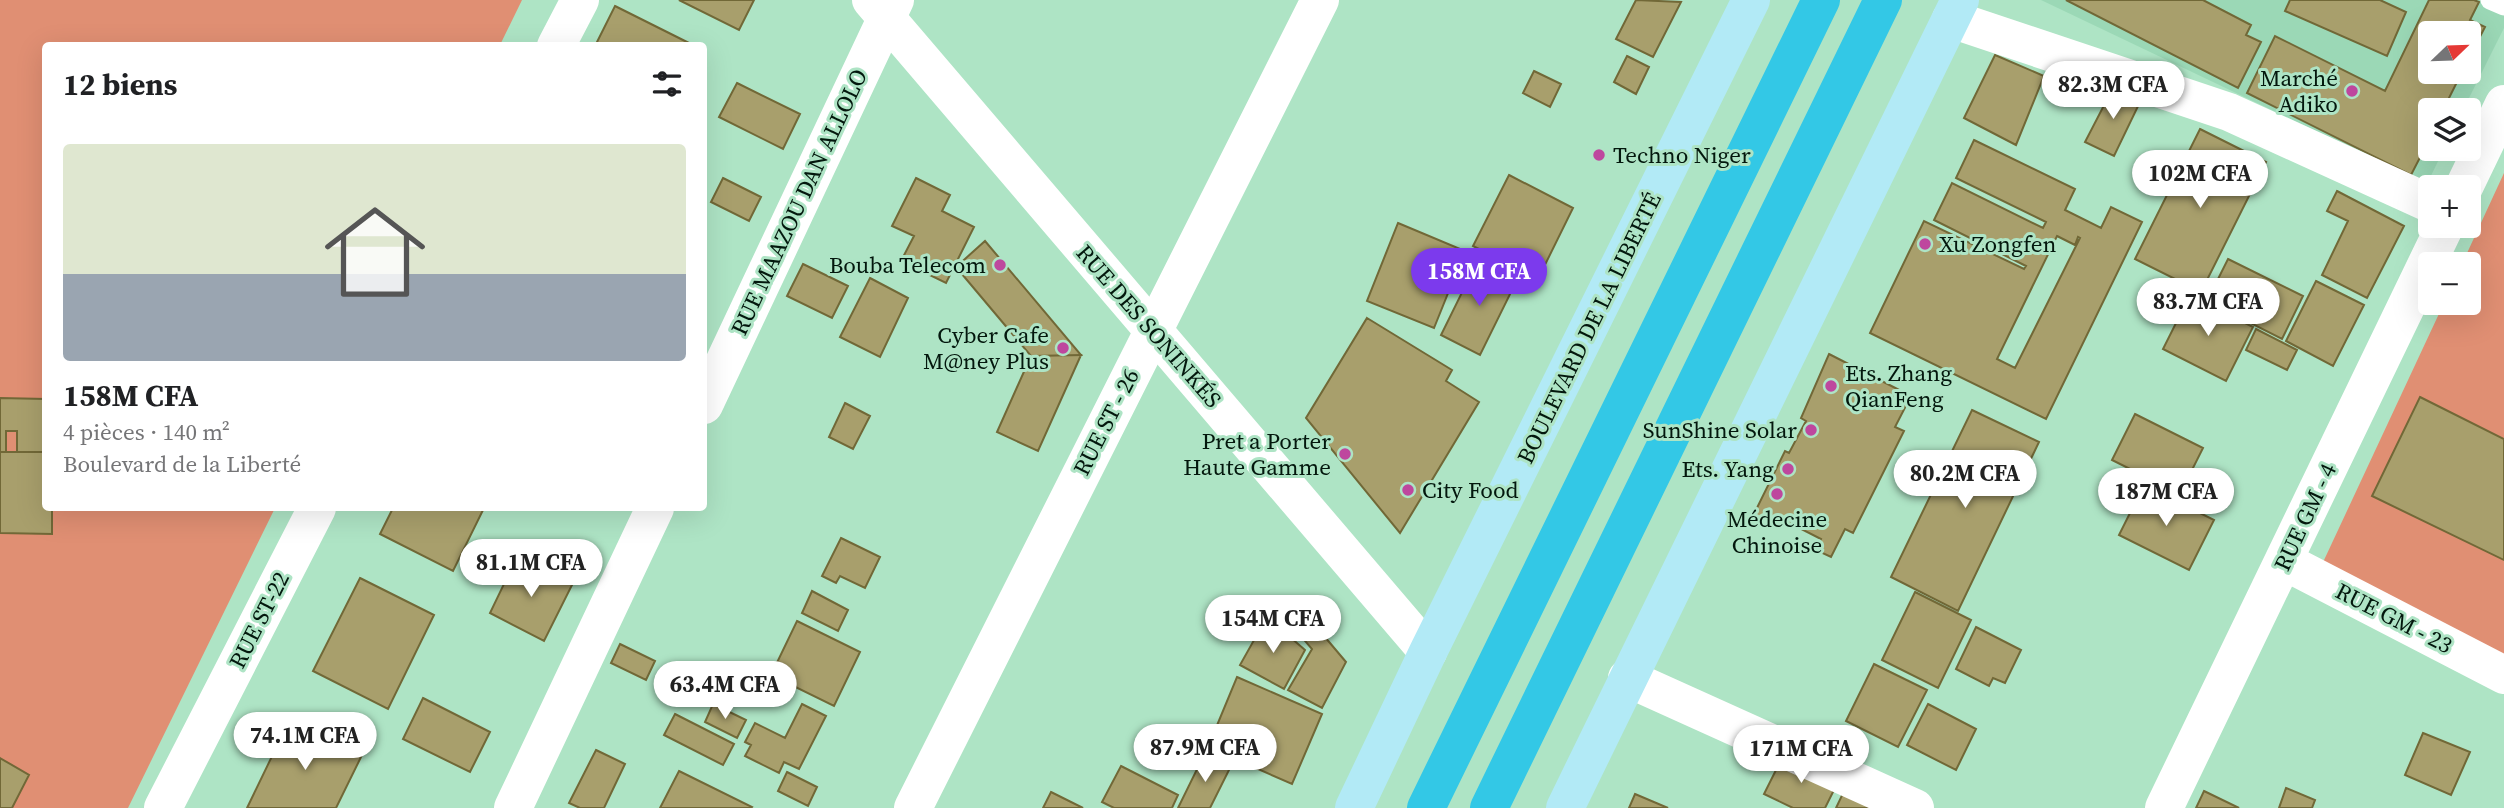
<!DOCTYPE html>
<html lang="fr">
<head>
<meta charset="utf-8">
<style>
	body { margin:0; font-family:"Source Serif 4",serif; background:#f2f2f2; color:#202124; height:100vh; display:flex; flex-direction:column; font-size:26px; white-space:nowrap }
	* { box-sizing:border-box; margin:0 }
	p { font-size:23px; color:#757577 }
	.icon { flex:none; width:38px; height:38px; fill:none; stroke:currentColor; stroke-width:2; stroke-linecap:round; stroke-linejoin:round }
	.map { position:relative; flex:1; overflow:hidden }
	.panel { position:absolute; left:42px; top:42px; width:665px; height:469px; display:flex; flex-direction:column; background:#fff; border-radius:7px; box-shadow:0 7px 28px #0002 }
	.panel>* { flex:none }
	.needle { width:46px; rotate:67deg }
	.controls { position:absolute; left:2418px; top:21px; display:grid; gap:14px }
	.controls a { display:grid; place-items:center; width:63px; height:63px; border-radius:7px; background:#fff; box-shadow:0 7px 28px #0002; font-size:35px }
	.price { position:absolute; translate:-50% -60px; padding:0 16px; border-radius:24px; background:#fff; color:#222; font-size:23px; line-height:46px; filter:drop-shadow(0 2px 4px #0008) }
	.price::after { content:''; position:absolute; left:50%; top:42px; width:21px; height:16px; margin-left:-10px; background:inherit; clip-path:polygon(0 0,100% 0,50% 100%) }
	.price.on { background:#7c3aed; color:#fff }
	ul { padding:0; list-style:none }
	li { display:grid; align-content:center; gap:14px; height:371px; padding:0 21px }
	li span { display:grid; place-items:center; height:217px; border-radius:7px; color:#555 }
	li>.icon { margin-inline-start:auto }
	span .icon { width:126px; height:126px; fill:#fffc; stroke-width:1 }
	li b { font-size:30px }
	h2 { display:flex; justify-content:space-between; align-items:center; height:84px; padding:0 21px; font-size:30px }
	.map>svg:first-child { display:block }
	.built { fill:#9bd8b6; fill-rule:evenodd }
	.green { fill:#e08f73 }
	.building { fill:#a89f6c; stroke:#716837; stroke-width:2; fill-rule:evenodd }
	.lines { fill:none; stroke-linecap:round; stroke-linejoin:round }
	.service { stroke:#fff; stroke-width:19 }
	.minor { stroke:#fff; stroke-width:38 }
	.tertiary { stroke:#fff; stroke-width:38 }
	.secondary { stroke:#b2eaf6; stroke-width:38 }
	.trunk { stroke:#33c8e6; stroke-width:38 }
	.poi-dot { fill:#be479e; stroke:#aee4c5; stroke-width:2.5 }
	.labels { text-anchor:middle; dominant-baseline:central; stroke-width:6; stroke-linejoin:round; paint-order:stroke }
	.poi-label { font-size:23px; fill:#03170d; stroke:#aee4c5; text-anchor:end }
	.street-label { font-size:23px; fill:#03170d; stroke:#aee4c5 }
</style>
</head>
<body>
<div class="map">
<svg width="2504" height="808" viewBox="0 0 2504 808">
	<rect width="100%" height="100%" fill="#aee4c5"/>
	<path class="built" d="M2041,0H2504V28L2463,110H2431V149H2444L2427,184ZM2431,33H2469V72H2431Z"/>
	<path class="green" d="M0,0H522L500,45L46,46V508H275L128,808H0Z
		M2504,173V661L2318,573L2444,303H2469V264H2462Z"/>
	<path class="building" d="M679,0H754L739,30Z
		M1636,0L1681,2L1653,57L1616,39Z
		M2066,0H2203L2251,25L2246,35L2261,42L2238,88Z
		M2290,0H2380L2406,12L2387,56L2285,11Z
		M2429,0H2474L2479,2L2470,20L2485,27L2469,58V33H2431V72H2462L2443,110H2431V136L2411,175L2247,93L2275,36L2385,91Z
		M615,6L695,46H595Z
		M1995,55L2044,76L2016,145L1964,118Z
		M1627,56L1649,67L1636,94L1614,82Z
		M1534,71L1561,84L1550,107L1523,93Z
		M737,83L800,114L783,149L719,117Z
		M2114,86L2141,100L2114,156L2085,142Z
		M2200,129L2266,162L2201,292L2135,259Z
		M1974,140L2075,189L2065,210L2101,228L2111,207L2142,222L2046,419L1870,333L1924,221L2024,269L2026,266L1934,220L1952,183L2043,228L2046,222L1956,178ZM2057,236L2075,245L2078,237L2080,238L2015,368L1997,359Z
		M1509,175L1573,208L1538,279L1473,246Z
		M723,178L761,197L749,221L711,202Z
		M916,178L950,195L942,211L974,227L946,283L901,261L914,236L892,226Z
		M2337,191L2404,226L2367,298L2322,275L2348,221L2327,211Z
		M1398,223L1465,251L1434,328L1367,301Z
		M985,241L1081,355L1031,356L956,267Z
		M2228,259L2303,296L2282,339L2207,301Z
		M1478,260L1517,280L1480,355L1441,335Z
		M803,264L848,286L832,318L787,296Z
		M870,278L908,298L880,357L840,337Z
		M2316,281L2364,305L2333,366L2286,341Z
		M2190,295L2253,327L2226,381L2163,349Z
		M1367,318L1452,370L1446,381L1479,402L1400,533L1306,418Z
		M2256,329L2297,350L2287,370L2246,350Z
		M1829,354L1911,396L1895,427L1904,431L1853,533L1845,529L1831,557L1816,550L1821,539L1776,516L1770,527L1752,518L1785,451L1789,453L1806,421L1801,418Z
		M1081,355L1038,451L997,432L1031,356Z
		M2420,397L2504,439V560L2372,496Z
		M0,398L46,399V452H17V431H6V452H0Z
		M845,403L870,416L853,449L829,437Z
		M1972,410L2039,442L1958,611L1891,577Z
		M2135,414L2203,448L2180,494L2112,460Z
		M0,452H46V508H52V534L0,533Z
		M2144,485L2214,520L2189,570L2119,535Z
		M393,508H484L453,571L380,534Z
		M841,538L880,557L865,588L840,576L836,583L822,576Z
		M517,557L572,585L544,641L490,613Z
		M360,578L434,615L388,709L313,671Z
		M812,591L848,610L838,631L802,613Z
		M1915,592L1971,620L1938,688L1882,660Z
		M1292,598L1346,662L1322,708L1288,690L1312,649L1278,609Z
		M1267,617L1305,650L1284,689L1240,665Z
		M797,621L860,652L834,706L771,675Z
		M1976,627L2021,650L2005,683L1993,678L1989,686L1956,669Z
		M620,644L655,661L646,680L611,663Z
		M1874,664L1927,690L1898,747L1846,721Z
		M1237,677L1322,714L1292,784L1208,747Z
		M423,698L490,732L470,772L403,739Z
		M713,704L746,720L737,738L705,722Z
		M802,704L826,716L799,769L784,762L779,773L745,756L751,745L745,742L755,723L785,738Z
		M1928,704L1976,729L1956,770L1907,745Z
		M675,714L734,744L723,765L664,735Z
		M290,719L362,755L336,808H247Z
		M2423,733L2470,752L2451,795L2405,775Z
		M596,750L625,764L604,808H580L569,803Z
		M1785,752L1839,780L1825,808H1793L1764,794Z
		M1205,753L1231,766L1210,808H1178Z
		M0,758L29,775L12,808H0Z
		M1121,766L1178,795L1172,808H1114L1102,802Z
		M679,771L752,807L751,808H660Z
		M787,772L817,787L808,806L778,791Z
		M2286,788L2315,800L2312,808H2279Z
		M1845,789L1882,808H1836Z
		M2204,791L2239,808H2196Z
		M1051,792L1083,808H1043Z
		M1635,794L1668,808H1629Z"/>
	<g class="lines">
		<path class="service" d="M2490,0L2504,6"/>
		<path class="minor" d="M1951,19L2229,112L2431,204
			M556,46L580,0
			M2464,187L2504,104
			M704,405L895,0
			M2284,561L2504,675
			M1627,678L1915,808
			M163,808L317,508
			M513,808L655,508
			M913,808L1320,0
			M2164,808L2445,226"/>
		<path class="tertiary" d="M871,0L1428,652"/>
		<path class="secondary" d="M1354,808L1428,652L1751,0
			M1565,808L1960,0"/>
		<path class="trunk" d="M1426,808L1821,0
			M1489,808L1883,0"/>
	</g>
	<g class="poi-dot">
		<circle cx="2352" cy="91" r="7"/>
		<circle cx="1599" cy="155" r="7"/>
		<circle cx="1925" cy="244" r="7"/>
		<circle cx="1000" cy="265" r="7"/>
		<circle cx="1063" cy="348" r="7"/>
		<circle cx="1831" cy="386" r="7"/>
		<circle cx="1811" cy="430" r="7"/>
		<circle cx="1345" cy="454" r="7"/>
		<circle cx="1788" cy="469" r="7"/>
		<circle cx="1408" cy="490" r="7"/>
		<circle cx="1777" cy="494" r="7"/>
	</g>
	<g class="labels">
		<g class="poi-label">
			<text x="2338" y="78">Marché<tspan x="2338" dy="26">Adiko</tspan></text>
			<text x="1613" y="155" text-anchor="start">Techno Niger</text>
			<text x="1939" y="244" text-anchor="start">Xu Zongfen</text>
			<text x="986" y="265">Bouba Telecom</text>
			<text x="1049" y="335">Cyber Cafe<tspan x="1049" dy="26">M@ney Plus</tspan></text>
			<text x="1845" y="373" text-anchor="start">Ets. Zhang<tspan x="1845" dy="26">QianFeng</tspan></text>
			<text x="1797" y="430">SunShine Solar</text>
			<text x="1331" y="441">Pret a Porter<tspan x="1331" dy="26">Haute Gamme</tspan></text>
			<text x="1774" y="469">Ets. Yang</text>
			<text x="1422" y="490" text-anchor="start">City Food</text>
			<text x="1777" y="519" text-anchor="middle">Médecine<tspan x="1777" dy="26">Chinoise</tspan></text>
		</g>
		<g class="street-label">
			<text transform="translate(799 202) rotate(-65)">RUE MAAZOU DAN ALLOLO</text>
			<text transform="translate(1149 326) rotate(49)">RUE DES SONINKÉS</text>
			<text transform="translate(1589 328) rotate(-64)">BOULEVARD DE LA LIBERTÉ</text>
			<text transform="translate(1106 422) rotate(-63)">RUE ST - 26</text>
			<text transform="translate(2305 517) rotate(-65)">RUE GM - 4</text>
			<text transform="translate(2394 618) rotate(27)">RUE GM - 23</text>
			<text transform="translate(259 620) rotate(-63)">RUE ST-22</text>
		</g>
	</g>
</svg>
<div class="controls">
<a><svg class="needle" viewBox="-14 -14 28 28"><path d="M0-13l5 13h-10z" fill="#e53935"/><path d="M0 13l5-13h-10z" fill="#757577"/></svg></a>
<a><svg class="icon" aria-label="layers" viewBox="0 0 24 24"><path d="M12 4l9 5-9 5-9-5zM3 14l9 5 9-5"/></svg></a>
<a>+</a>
<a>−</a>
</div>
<b class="price" style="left:2113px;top:121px">82.3M CFA</b>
<b class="price" style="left:2200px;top:210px">102M CFA</b>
<b class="price on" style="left:1479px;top:308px">158M CFA</b>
<b class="price" style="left:2208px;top:338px">83.7M CFA</b>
<b class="price" style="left:1965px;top:510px">80.2M CFA</b>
<b class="price" style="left:2166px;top:528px">187M CFA</b>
<b class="price" style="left:531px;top:599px">81.1M CFA</b>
<b class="price" style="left:1273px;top:655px">154M CFA</b>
<b class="price" style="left:725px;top:721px">63.4M CFA</b>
<b class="price" style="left:305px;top:772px">74.1M CFA</b>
<b class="price" style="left:1205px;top:784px">87.9M CFA</b>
<b class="price" style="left:1801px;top:785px">171M CFA</b>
<section class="panel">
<h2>12 biens<svg class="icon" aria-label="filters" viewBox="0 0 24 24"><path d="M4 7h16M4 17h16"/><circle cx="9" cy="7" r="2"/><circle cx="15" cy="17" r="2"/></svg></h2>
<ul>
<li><span style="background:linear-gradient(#dfe7d0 60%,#9aa5b1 0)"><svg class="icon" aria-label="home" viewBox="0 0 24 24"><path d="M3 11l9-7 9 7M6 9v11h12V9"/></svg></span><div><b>158M CFA</b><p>4 pièces · 140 m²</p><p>Boulevard de la Liberté</p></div></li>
</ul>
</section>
</div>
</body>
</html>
